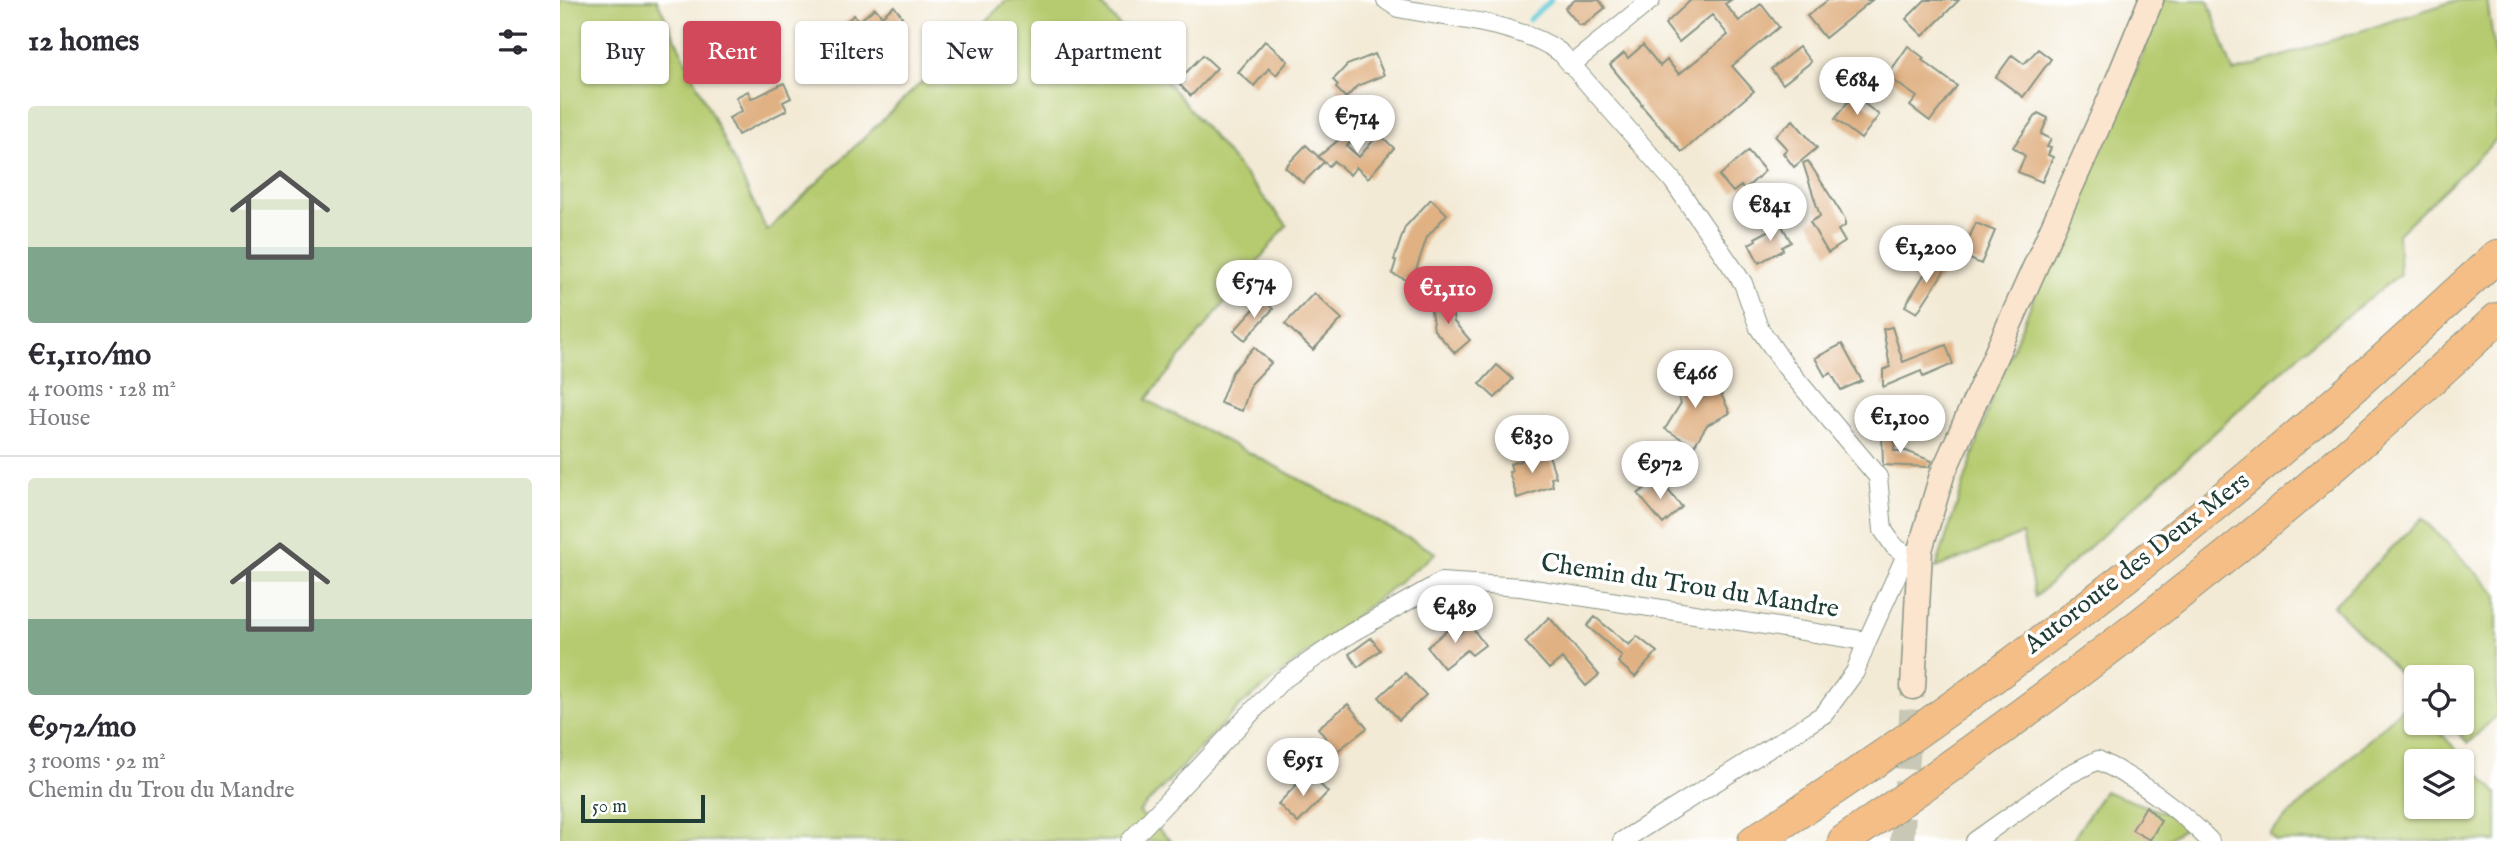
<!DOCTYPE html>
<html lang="en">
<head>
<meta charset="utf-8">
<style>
	body { margin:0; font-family:"IM FELL English",serif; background:#f7f7f7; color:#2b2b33; height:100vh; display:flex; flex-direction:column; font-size:26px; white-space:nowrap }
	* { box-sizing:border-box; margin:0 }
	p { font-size:23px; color:#7c7c81 }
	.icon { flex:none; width:38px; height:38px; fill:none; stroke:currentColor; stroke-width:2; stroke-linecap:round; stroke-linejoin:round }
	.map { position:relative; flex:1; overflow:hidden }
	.side { display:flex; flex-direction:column; background:#fff; width:560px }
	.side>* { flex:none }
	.hud { position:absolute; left:21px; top:21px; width:665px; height:63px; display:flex; gap:14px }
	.buttons { position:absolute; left:1844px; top:665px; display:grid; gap:14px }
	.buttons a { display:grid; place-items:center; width:70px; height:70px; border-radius:7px; background:#fff; box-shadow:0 2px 5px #0004; font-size:35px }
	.scale { position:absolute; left:21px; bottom:18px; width:124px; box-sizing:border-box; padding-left:7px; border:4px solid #1f3d34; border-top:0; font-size:19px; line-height:24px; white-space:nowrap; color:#1f3d34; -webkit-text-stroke:5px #fff; paint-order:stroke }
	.price { position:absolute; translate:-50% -60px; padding:0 16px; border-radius:24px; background:#fff; color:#222; font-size:23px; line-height:46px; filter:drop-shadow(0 2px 4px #0008) }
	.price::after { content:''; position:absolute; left:50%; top:42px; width:21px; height:16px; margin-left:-10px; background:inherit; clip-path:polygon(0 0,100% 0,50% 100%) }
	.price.active { background:#d1495b; color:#fff }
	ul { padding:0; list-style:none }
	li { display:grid; align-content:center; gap:14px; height:371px; padding:0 28px }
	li+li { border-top:2px solid #e1e1e2 }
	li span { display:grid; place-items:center; height:217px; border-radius:7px; color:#555 }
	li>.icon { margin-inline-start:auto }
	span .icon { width:126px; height:126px; fill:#fffc; stroke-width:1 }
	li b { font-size:30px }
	h2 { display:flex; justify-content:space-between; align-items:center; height:84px; padding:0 28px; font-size:30px }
	.chip { padding:0 24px; border-radius:7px; background:#fff; box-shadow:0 2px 5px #0004; font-size:24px; line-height:63px }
	.chip.active { background:#d1495b; color:#fff }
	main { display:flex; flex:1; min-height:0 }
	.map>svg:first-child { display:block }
	.green { fill:#b6cb6f; stroke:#6a8452; stroke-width:2; fill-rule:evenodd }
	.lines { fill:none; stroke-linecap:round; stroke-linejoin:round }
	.stream { stroke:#5ec9d8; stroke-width:5 }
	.building { fill:#e0b183 }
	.secondary-tunnel { stroke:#c9c7b5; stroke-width:24; stroke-dasharray:24 12; stroke-linecap:butt }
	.street-casing { stroke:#899484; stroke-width:20 }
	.secondary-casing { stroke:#899484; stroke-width:27 }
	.highway-casing { stroke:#899484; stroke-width:34 }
	.street { stroke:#fff; stroke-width:18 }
	.secondary { stroke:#fbe5cf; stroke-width:24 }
	.highway { stroke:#f6be87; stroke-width:32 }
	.labels { text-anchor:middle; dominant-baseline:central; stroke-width:7; stroke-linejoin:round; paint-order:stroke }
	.street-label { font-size:26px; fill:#1f3d34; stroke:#fff }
</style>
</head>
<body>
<main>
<section class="side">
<h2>12 homes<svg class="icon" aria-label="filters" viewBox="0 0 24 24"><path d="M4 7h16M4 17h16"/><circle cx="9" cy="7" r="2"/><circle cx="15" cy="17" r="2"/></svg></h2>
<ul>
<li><span style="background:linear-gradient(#dfe7d0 65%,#7fa58c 0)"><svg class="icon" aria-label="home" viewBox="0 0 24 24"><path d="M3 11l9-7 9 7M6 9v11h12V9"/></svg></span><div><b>€1,110/mo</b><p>4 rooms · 128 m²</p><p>House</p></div></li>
<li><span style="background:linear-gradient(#dfe7d0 65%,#7fa58c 0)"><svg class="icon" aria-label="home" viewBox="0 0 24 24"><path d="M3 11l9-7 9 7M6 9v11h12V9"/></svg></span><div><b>€972/mo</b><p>3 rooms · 92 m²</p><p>Chemin du Trou du Mandre</p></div></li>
</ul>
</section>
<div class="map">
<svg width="1937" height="841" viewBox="0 0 1937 841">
	<rect width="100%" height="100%" fill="#fff"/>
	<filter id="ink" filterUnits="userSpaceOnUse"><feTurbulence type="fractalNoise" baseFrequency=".0143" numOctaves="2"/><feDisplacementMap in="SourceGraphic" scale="14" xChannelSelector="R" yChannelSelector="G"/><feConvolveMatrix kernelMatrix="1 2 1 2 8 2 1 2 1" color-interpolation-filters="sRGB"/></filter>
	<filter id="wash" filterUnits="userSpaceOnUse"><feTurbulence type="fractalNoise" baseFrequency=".00686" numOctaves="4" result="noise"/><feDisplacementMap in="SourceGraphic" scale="28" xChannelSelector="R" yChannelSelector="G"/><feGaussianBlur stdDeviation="1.57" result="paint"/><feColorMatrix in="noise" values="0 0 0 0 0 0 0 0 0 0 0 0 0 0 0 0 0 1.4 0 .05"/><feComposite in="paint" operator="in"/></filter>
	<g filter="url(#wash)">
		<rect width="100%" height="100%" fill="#f3ead5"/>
		<path class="green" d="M0,0H97L207,231L447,0H538L727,225L586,400L715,466L876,553L680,706L579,812L611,841H0Z
			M1603,0H1648L1673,72L1897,0H1927L1937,66V139L1838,234L1840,274L1749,346L1475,597L1462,534L1376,568L1433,395L1515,200L1569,89Z
			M1862,518L1937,594V715L1908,743L1888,723H1902V677H1857V691L1773,606Z
			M1850,701L1857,708V723H1871L1937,793V841H1716L1709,834ZM1857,761H1902V807H1857Z
			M1544,791L1632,823L1605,841H1512Z"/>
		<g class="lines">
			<path class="stream" d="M969,20L991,0"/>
		</g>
		<g id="blocks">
			<path class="building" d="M1015,0H1039L1045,8L1024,25H1019L1005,8Z
				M1131,0H1171L1165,4L1179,21L1201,4L1219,27L1172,66L1194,91L1122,152L1081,105L1082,104L1050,65L1064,53L1068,58L1083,45L1100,66L1107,60L1119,74L1168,35L1152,15L1119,42L1105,24Z
				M1268,0H1312L1265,38L1247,16Z
				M1365,0H1399L1363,36L1346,19Z
				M334,6L342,16L330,26L332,29L301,54L284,33L287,31L282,25L294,15L299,21L315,8L322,16Z
				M705,41L728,61L716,75L709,68L694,86L678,72Z
				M1348,46L1364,58L1362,60L1397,86L1370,121L1350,106L1357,97L1327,76Z
				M1239,47L1251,62L1223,84L1211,69Z
				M1478,49L1491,59L1463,97L1436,77L1452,55L1464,64Z
				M815,54L824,75L797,86L786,98L776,88L778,85L773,80L787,65Z
				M643,55L657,68L631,96L617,82Z
				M224,83L231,98L223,102L227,110L178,135L169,118L182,111L176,97L188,91L191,98L198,96Z
				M1293,95L1319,115L1301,139L1275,119Z
				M1478,113L1488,118L1481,134L1491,139L1487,147L1491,148L1488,155L1493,157L1482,182L1458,172L1465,156L1453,147Z
				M1233,120L1257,148L1234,167L1223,153L1227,149L1215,136Z
				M793,128L798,134L787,146L799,157L819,134L834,148L808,178L796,167L790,175L774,161L769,166L758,157Z
				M746,145L764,162L743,183L725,167Z
				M1188,151L1205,171L1184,190L1181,186L1173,192L1159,176Z
				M1248,161L1285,219V226L1278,230L1285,242L1268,253L1250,222L1260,216L1243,163Z
				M871,199L887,214L867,237L852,282L832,274L836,261L834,260L845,227Z
				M1416,223L1435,231L1421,264L1401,255Z
				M1221,224L1231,242L1222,247L1223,250L1199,263L1189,244L1196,240L1195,238Z
				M1375,257L1388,265L1357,313L1345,306Z
				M754,293L782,319L753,350L725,324Z
				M703,299L713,309L685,340L674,331Z
				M890,301L894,322L910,340L895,353L874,330L870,305Z
				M1332,327L1343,362L1386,345L1393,364L1363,377L1361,371L1323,387V370L1330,367L1323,329Z
				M1282,344L1302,381L1281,390L1271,373L1265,376L1255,358Z
				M694,347L711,363L691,384L682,411L660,403L672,372Z
				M937,365L953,379L935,398L920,384Z
				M1123,373L1133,394L1156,383L1170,413L1147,425L1134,446L1105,429L1121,403L1109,379Z
				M1322,432L1335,435L1334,451H1346L1372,461L1369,467L1323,465Z
				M988,452L996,477L991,478L993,486L957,498L949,472L952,471L950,464Z
				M1098,478L1122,507L1103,524L1078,494Z
				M989,617L1039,675L1026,686L1002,658L989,669L965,642Z
				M1035,617L1069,645L1077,636L1097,652L1075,677L1058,662L1062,656L1027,626Z
				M910,625L925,645L912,655L907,650L884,668L867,647L890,628L896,636Z
				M811,638L820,650L798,667L789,654Z
				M845,673L866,695L839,720L819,697Z
				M788,704L807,728L776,752L758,728Z
				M748,773L768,792L738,823L718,804Z
				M1586,806L1601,821L1590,840L1572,830Z"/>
		</g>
	</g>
	<g filter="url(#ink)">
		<use href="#blocks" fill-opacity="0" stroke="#899484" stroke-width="2"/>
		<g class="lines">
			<path class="secondary-tunnel" d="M1342,841L1353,687"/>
			<defs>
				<path id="street" d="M826,0L838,8C885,17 965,24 1002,54L1113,181L1183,283L1199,328L1226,367L1318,477L1323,530L1334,546L1346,555L1356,552
					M1011,65L1091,0
					M570,841L721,681L791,633L881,582L961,587L1307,641L1346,555
					M1062,841L1264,714L1295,672L1307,641
					M1415,841L1508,775L1538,760C1580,781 1617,807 1650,841"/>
				<path id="secondary" d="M1353,687L1360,550L1382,475L1551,97L1591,0"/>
				<path id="highway" d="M1194,841C1402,709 1599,557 1784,395C1836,349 1886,302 1937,256
					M1284,841C1410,754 1534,663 1654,566C1752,488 1845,404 1937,319"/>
			</defs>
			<use href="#street" class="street-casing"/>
			<use href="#secondary" class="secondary-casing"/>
			<use href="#highway" class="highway-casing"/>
			<use href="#street" class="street"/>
			<use href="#secondary" class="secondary"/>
			<use href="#highway" class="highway"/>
		</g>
	</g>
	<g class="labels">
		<g class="street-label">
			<text transform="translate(1577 563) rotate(-38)">Autoroute des Deux Mers</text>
			<text transform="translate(1130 586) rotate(9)">Chemin du Trou du Mandre</text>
		</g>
	</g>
</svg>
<div class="buttons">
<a><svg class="icon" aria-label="locate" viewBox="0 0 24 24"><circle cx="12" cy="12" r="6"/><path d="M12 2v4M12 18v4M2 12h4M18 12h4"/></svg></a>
<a><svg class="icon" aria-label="layers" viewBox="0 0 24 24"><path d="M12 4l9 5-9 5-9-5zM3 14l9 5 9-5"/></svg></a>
</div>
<div class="scale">50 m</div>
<b class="price" style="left:1297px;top:117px">€684</b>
<b class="price" style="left:797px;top:155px">€714</b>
<b class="price" style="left:1210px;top:243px">€841</b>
<b class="price" style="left:1366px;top:285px">€1,200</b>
<b class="price" style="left:694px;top:320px">€574</b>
<b class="price active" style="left:888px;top:326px">€1,110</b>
<b class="price" style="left:1135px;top:410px">€466</b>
<b class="price" style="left:1340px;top:455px">€1,100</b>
<b class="price" style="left:972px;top:475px">€830</b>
<b class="price" style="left:1100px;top:501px">€972</b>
<b class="price" style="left:895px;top:645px">€489</b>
<b class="price" style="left:743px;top:798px">€951</b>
<div class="hud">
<a class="chip">Buy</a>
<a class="chip active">Rent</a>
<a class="chip">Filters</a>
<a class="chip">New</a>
<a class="chip">Apartment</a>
</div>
</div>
</main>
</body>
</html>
